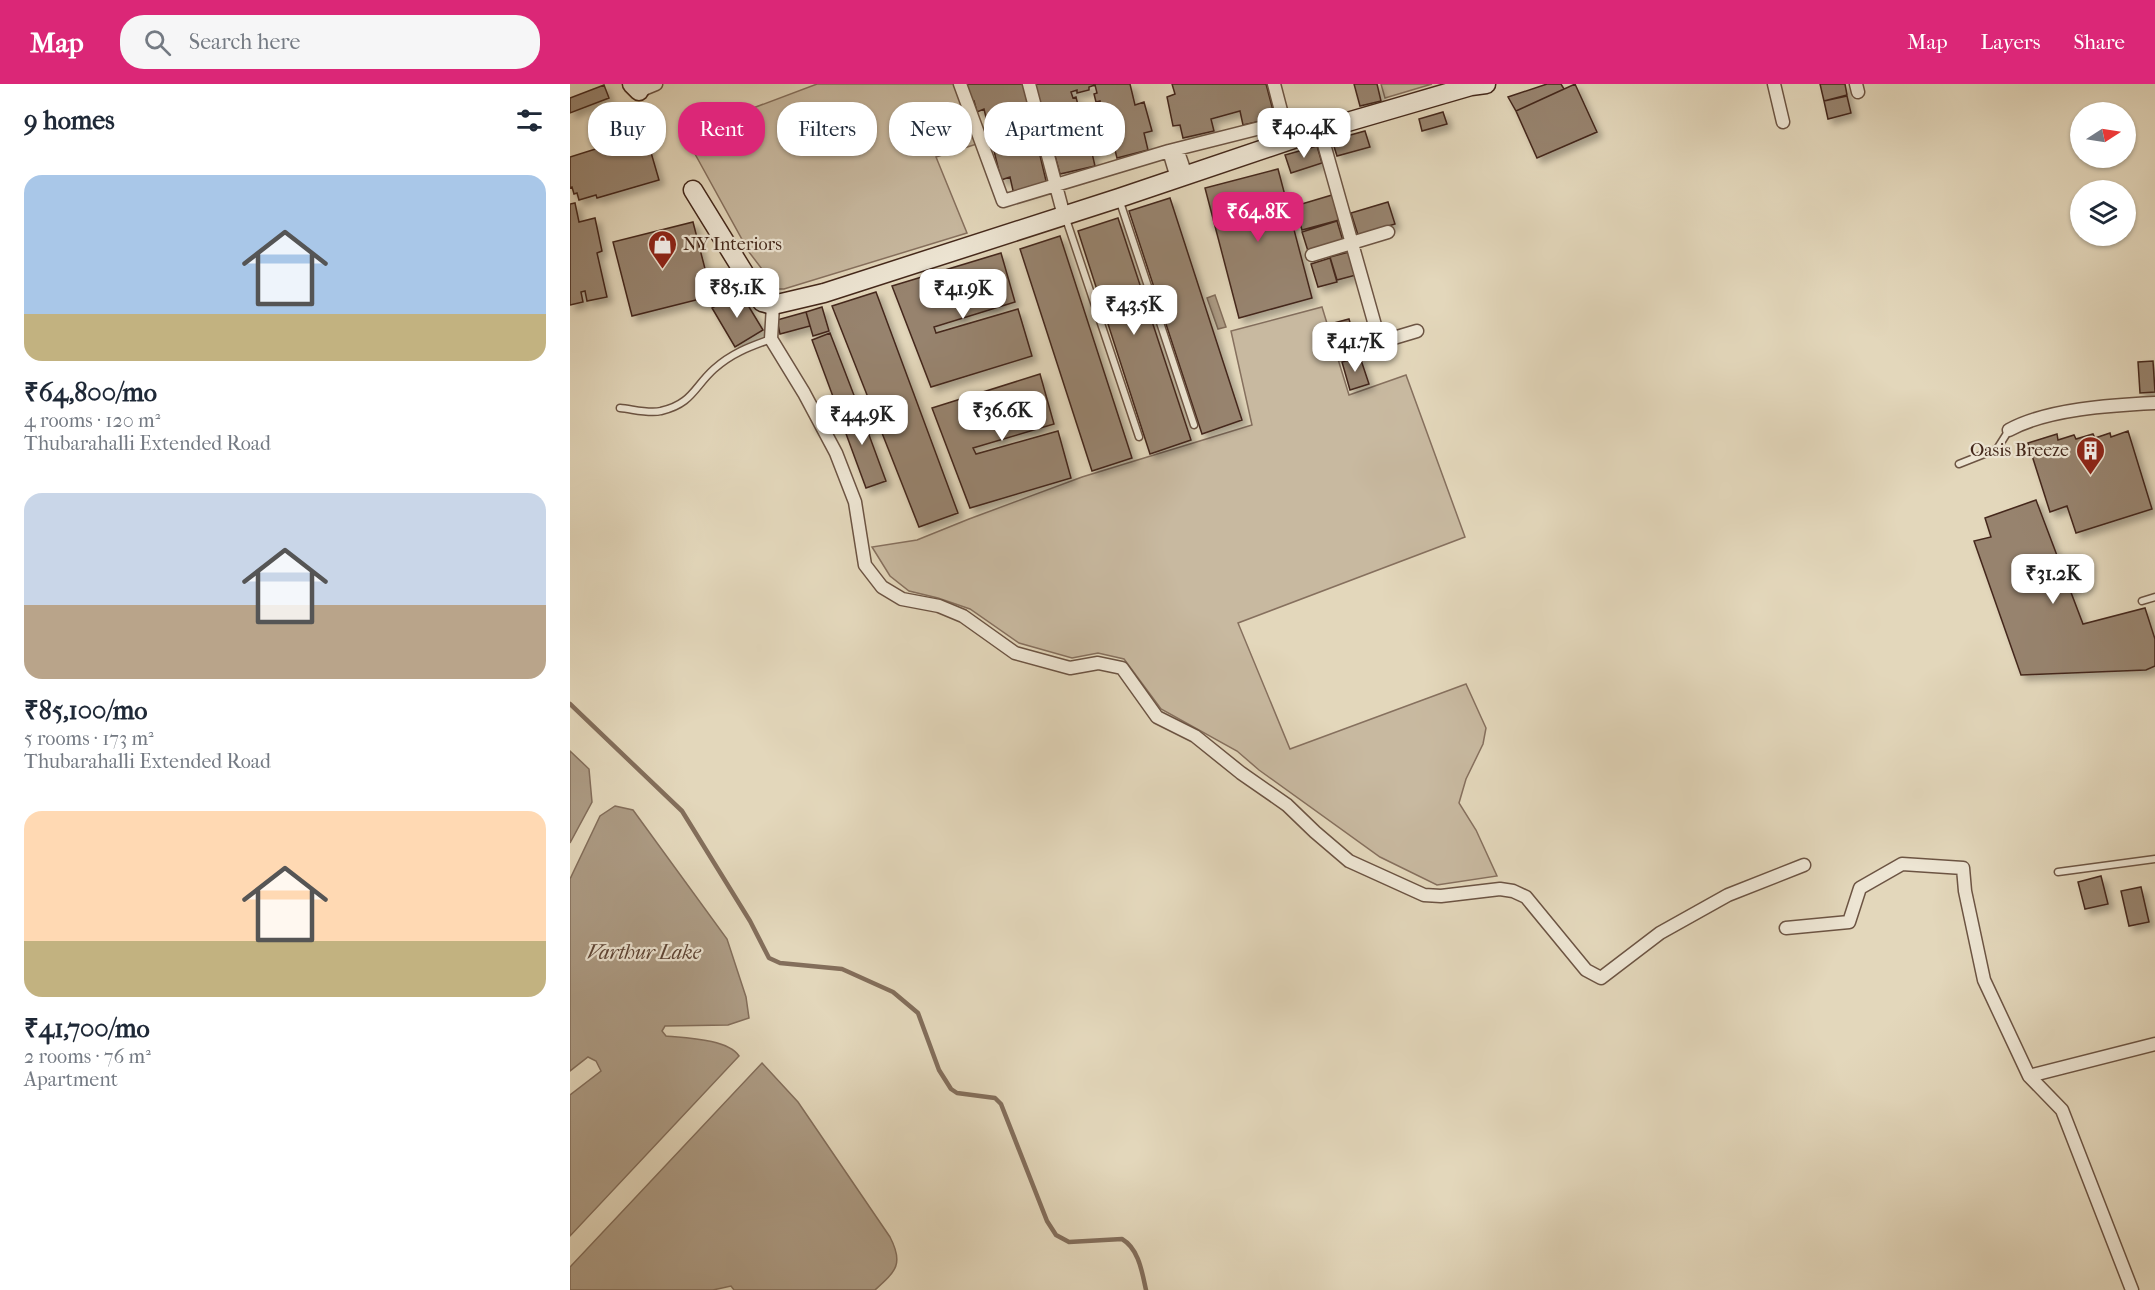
<!DOCTYPE html>
<html lang="en">
<head>
<meta charset="utf-8">
<style>
	body { margin:0; font-family:"IM FELL French Canon",serif; background:#f6f6f7; color:#1f2937; height:100vh; display:flex; flex-direction:column; font-size:22px; white-space:nowrap }
	* { box-sizing:border-box; margin:0 }
	p { font-size:20px; color:#747a83 }
	.icon { flex:none; width:33px; height:33px; fill:none; stroke:currentColor; stroke-width:2; stroke-linecap:round; stroke-linejoin:round }
	.map { position:relative; flex:1; overflow:hidden }
	.side { display:flex; flex-direction:column; background:#fff; width:570px }
	.side>* { flex:none }
	.hud { position:absolute; left:18px; top:18px; width:570px; height:54px; display:flex; gap:12px }
	.needle { width:39px; rotate:78deg }
	.fabs { position:absolute; left:1500px; top:18px; display:grid; gap:12px }
	.fabs a { display:grid; place-items:center; width:66px; height:66px; border-radius:50%; background:#fff; box-shadow:0 2px 4px #0004; font-size:30px }
	.price { position:absolute; translate:-50% -51px; padding:0 14px; border-radius:12px; background:#fff; color:#222; font-size:20px; line-height:39px; filter:drop-shadow(0 2px 3px #0008) }
	.price::after { content:''; position:absolute; left:50%; top:36px; width:18px; height:14px; margin-left:-9px; background:inherit; clip-path:polygon(0 0,100% 0,50% 100%) }
	.price.selected { background:#db2777; color:#fff }
	ul { padding:0; list-style:none }
	li { display:grid; align-content:center; gap:12px; height:318px; padding:0 24px }
	li span { display:grid; place-items:center; height:186px; border-radius:18px; color:#555 }
	li>.icon { margin-inline-start:auto }
	span .icon { width:108px; height:108px; fill:#fffc; stroke-width:1 }
	li b { font-size:26px }
	h2 { display:flex; justify-content:space-between; align-items:center; height:72px; padding:0 24px; font-size:26px }
	.tag { padding:0 21px; border-radius:24px; background:#fff; box-shadow:0 2px 4px #0004; font-size:21px; line-height:54px }
	.tag.selected { background:#db2777; color:#fff }
	header { display:flex; align-items:center; gap:36px; box-sizing:border-box; height:84px; padding:0 30px; background:#db2777; color:#fff }
	header strong { font-size:28px }
	nav { display:flex; gap:33px; margin-inline-start:auto; font-size:21px }
	.search { width:420px; height:54px; background:#f6f6f7; display:flex; align-items:center; gap:15px; box-sizing:border-box; padding:0 21px; border-radius:24px; color:#747a83; font-size:22px }
	main { display:flex; flex:1; min-height:0 }
	.map>svg:first-child { display:block }
	.green { fill:#c8b9a0; stroke:#86705e; stroke-width:1.5 }
	.water { fill:#ad9c85; stroke:#836e5b; stroke-width:1.5 }
	.lines { fill:none; stroke-linecap:round; stroke-linejoin:round }
	.stream { stroke:#836e5b; stroke-width:4.5 }
	.building { fill:#97836e; stroke:#44281b; stroke-width:1.5; fill-rule:evenodd; filter:url(#shadow) }
	.lane-casing { stroke:#6c5443; stroke-width:9 }
	.street-casing { stroke:#6c5443; stroke-width:15 }
	.secondary-casing { stroke:#44281b; stroke-width:21 }
	.lane { stroke:#ede5d3; stroke-width:6 }
	.street { stroke:#ede5d3; stroke-width:12 }
	.secondary { stroke:#ede5d3; stroke-width:18 }
	.labels { text-anchor:middle; dominant-baseline:central; stroke-width:4.5; stroke-linejoin:round; paint-order:stroke }
	.poi-label { font-size:18px; fill:#44281b; stroke:#ede5d3; text-anchor:start }
	.water-label { font-size:20px; font-style:italic; fill:#5e4536; stroke:#ede5d3 }
</style>
</head>
<body>
<header>
<strong>Map</strong>
<div class="search"><svg class="icon" aria-label="search" viewBox="0 0 24 24"><circle cx="10" cy="10" r="6"/><path d="M15 15l6 6"/></svg>Search here</div>
<nav><a>Map</a><a>Layers</a><a>Share</a></nav>
</header>
<main>
<section class="side">
<h2>9 homes<svg class="icon" aria-label="filters" viewBox="0 0 24 24"><path d="M4 7h16M4 17h16"/><circle cx="9" cy="7" r="2"/><circle cx="15" cy="17" r="2"/></svg></h2>
<ul>
<li><span style="background:linear-gradient(#a9c7e8 75%,#c2b280 0)"><svg class="icon" aria-label="home" viewBox="0 0 24 24"><path d="M3 11l9-7 9 7M6 9v11h12V9"/></svg></span><div><b>₹64,800/mo</b><p>4 rooms · 120 m²</p><p>Thubarahalli Extended Road</p></div></li>
<li><span style="background:linear-gradient(#c9d6e8 60%,#b9a48a 0)"><svg class="icon" aria-label="home" viewBox="0 0 24 24"><path d="M3 11l9-7 9 7M6 9v11h12V9"/></svg></span><div><b>₹85,100/mo</b><p>5 rooms · 173 m²</p><p>Thubarahalli Extended Road</p></div></li>
<li><span style="background:linear-gradient(#ffd9b3 70%,#c2b280 0)"><svg class="icon" aria-label="home" viewBox="0 0 24 24"><path d="M3 11l9-7 9 7M6 9v11h12V9"/></svg></span><div><b>₹41,700/mo</b><p>2 rooms · 76 m²</p><p>Apartment</p></div></li>
</ul>
</section>
<div class="map">
<svg width="1585" height="1206" viewBox="0 0 1585 1206">
	<defs>
		<filter id="shadow"><feDropShadow dx="5" dy="5" stdDeviation="3" flood-color="#0004"/></filter>
	</defs>
	<rect width="100%" height="100%" fill="#e3d7bb"/>
	<filter id="stains"><feTurbulence type="fractalNoise" baseFrequency=".00333" numOctaves="4"/><feColorMatrix values="0 0 0 0 .2 0 0 0 0 .09 0 0 0 0 .02 0 0 0 .5 -.17"/></filter>
	<radialGradient id="worn" r=".72"><stop offset=".6" stop-color="#630" stop-opacity="0"/><stop offset="1" stop-color="#630" stop-opacity=".3"/></radialGradient>
	<path class="green" d="M247,0H390L413,58L366,73L397,149L214,205H207L179,168L114,50Z
		M811,0H862L815,14Z
		M752,223L779,311L836,291L895,453L668,539L720,665L896,600L916,644L913,660L896,695L889,719L906,746L927,792L867,801L810,773L689,686L667,667L591,625L554,575L528,569L502,574L449,559L400,525L368,514L339,507L320,492L302,463L347,456L399,435L512,393L682,341L661,247Z"/>
	<path class="water" d="M645,211L656,243L648,245L637,214Z
		M0,667L19,685L22,718L0,759Z
		M45,722L63,726L157,855L176,913L179,934L158,941L95,942L92,947L96,952C116,954 158,955 169,972L0,1152V1011L31,987L26,977L18,973L0,987V795L30,732Z
		M192,979L228,1018L320,1153C334,1180 326,1187 305,1206H164L161,1202L143,1206H0V1183Z"/>
	<g class="lines">
		<path class="stream" d="M0,620L112,727L180,837L199,874L210,879L272,885L323,908L348,929L369,986L381,1005L387,1009L425,1014L431,1020L477,1137L486,1151L499,1158L552,1155C569,1165 572,1188 576,1206"/>
	</g>
	<path class="building" d="M396,0H453L477,101L444,111L440,93L431,96L414,25L407,28L404,17L400,18Z
		M465,0H560L565,21L574,18L582,47L574,49L578,66L547,74L544,62L522,69L525,82L490,90ZM525,1L527,9L524,10L526,18L530,17L532,27L524,29L523,25L514,28L515,30L507,32L505,25H509L506,13L503,14L501,8L507,6V9L519,6V3Z
		M602,0H696L705,34L673,41L670,27L641,35L644,47L613,54L610,41L603,42L597,13L605,10Z
		M784,0H807L811,17L790,22Z
		M977,0H991L994,5L946,27L938,13Z
		M1005,0L1027,48L967,74L946,27Z
		M1250,0H1275L1277,11L1254,17Z
		M34,1L39,14L0,29V14Z
		M1277,12L1281,29L1258,35L1254,17Z
		M873,28L877,40L852,47L849,35Z
		M795,47L800,63L767,72L762,56Z
		M70,51L77,66L80,65L89,96L27,114L26,111L9,116L7,109L4,110L2,103L0,104V73Z
		M747,62L752,79L721,89L715,71Z
		M708,85L742,214L669,234L635,104Z
		M762,111L769,136L732,146L725,122Z
		M600,114L672,336L632,350L559,127Z
		M818,118L825,140L788,151L781,129Z
		M5,119L9,138L25,134L32,167L27,169L37,213L17,217L15,207L11,208L13,218L0,221V120Z
		M548,134L621,356L580,370L508,147Z
		M767,137L773,157L738,167L732,148Z
		M123,138L142,212L62,232L43,158Z
		M490,152L562,374L522,387L450,165Z
		M779,168L786,191L767,196L760,173Z
		M431,169L445,218L364,243L366,249L448,225L462,272L361,303L322,202Z
		M760,174L767,198L748,203L741,180Z
		M170,208L193,246L165,263L142,224Z
		M306,208L388,429L349,443L262,222Z
		M252,223L259,247L243,252L236,228Z
		M236,228L240,242L210,250L207,236Z
		M779,235L786,259L767,264L760,240Z
		M260,249L287,319L268,326L242,256Z
		M790,273L799,300L780,306L772,278Z
		M1583,277L1585,308L1570,309L1568,278Z
		M470,290L484,340L403,364L406,370L488,347L501,394L400,424L362,324Z
		M288,321L316,397L296,404L268,328Z
		M1558,347L1582,425L1506,449L1497,422L1480,428L1458,359L1487,350L1488,356L1504,351L1506,355L1523,350L1525,354L1540,349L1541,353Z
		M1466,416L1513,540L1575,524L1585,555V582L1576,586L1451,591L1404,457L1421,453L1415,434Z
		M1531,792L1538,820L1515,825L1508,798Z
		M1571,803L1579,838L1559,842L1551,807Z"/>
	<g class="lines">
		<defs>
			<path id="lane" d="M549,115L624,341
				M495,132L569,353
				M141,195L170,189
				M50,324C62,325 79,330 91,327C122,320 124,303 144,285C162,269 179,263 201,255
				M1389,380L1427,365L1439,346
				M1572,517L1585,513
				M1488,788L1585,775"/>
			<path id="street" d="M390,0L433,117L599,67L714,38L704,0
				M459,0L494,132
				M1204,0L1213,38
				M1286,0L1288,8
				M69,7L86,0
				M750,46L810,259
				M607,65L616,91
				M599,67L607,94
				M742,171L818,148
				M203,221L201,255L234,309L266,369L285,418L295,481L312,503L332,515L369,522L393,532L445,569L500,584L528,579L552,584L587,633L625,652L671,689L717,721L745,748L779,777L854,811L871,812L930,805L943,807L956,813L1016,886L1031,894L1090,849L1158,811L1234,781
				M770,270L847,247
				M1439,346C1477,325 1542,321 1585,319
				M1216,844L1279,838L1290,804L1332,780L1393,784L1395,807L1414,896L1459,992L1492,1026L1562,1206
				M1459,992L1585,960"/>
			<path id="secondary" d="M62,0L69,7
				M123,106L192,218L203,221L254,209L549,114L750,46L901,2L916,0"/>
		</defs>
		<use href="#lane" class="lane-casing"/>
		<use href="#street" class="street-casing"/>
		<use href="#secondary" class="secondary-casing"/>
		<use href="#lane" class="lane"/>
		<use href="#street" class="street"/>
		<use href="#secondary" class="secondary"/>
	</g>
	<defs>
		<symbol id="shop-pin" viewBox="-11 -11 22 30"><path d="M0 17L-7.5 6A9.5 9.5 0 1 1 7.5 6Z" fill="#8f2418" stroke="#ede5d3"/><path d="M-5-2.5h2.3a2.7 3.5 0 0 1 5.4 0H5L5.5 6h-11ZM-1.5-2.5h3a1.5 2.3 0 0 0-3 0Z" fill="#fff"/></symbol>
		<symbol id="building-pin" viewBox="-11 -11 22 30"><path d="M0 17L-7.5 6A9.5 9.5 0 1 1 7.5 6Z" fill="#8f2418" stroke="#ede5d3"/><path d="M-4-6H4V6H1V3H-1V6H-4ZM-2.5-4.3h1.7v1.8h-1.7ZM.8-4.3h1.7v1.8H.8ZM-2.5-1h1.7V.8h-1.7ZM.8-1h1.7V.8H.8Z" fill="#fff"/></symbol>
	</defs>
	<g fill-rule="evenodd">
		<use href="#shop-pin" x="76" y="144" width="33" height="45"/>
		<use href="#building-pin" x="1504" y="350" width="33" height="45"/>
	</g>
	<g class="labels">
		<g class="poi-label">
			<text x="113" y="160">NY Interiors</text>
			<text x="1499" y="366" text-anchor="end">Oasis Breeze</text>
		</g>
		<g class="water-label">
			<text x="74" y="868">Varthur Lake</text>
		</g>
	</g>
	<rect width="100%" height="100%" filter="url(#stains)"/>
	<rect width="100%" height="100%" fill="url(#worn)"/>
</svg>
<div class="fabs">
<a><svg class="needle" viewBox="-14 -14 28 28"><path d="M0-13l5 13h-10z" fill="#e53935"/><path d="M0 13l5-13h-10z" fill="#747a83"/></svg></a>
<a><svg class="icon" aria-label="layers" viewBox="0 0 24 24"><path d="M12 4l9 5-9 5-9-5zM3 14l9 5 9-5"/></svg></a>
</div>
<b class="price" style="left:734px;top:75px">₹40.4K</b>
<b class="price selected" style="left:688px;top:159px">₹64.8K</b>
<b class="price" style="left:167px;top:235px">₹85.1K</b>
<b class="price" style="left:393px;top:236px">₹41.9K</b>
<b class="price" style="left:564px;top:252px">₹43.5K</b>
<b class="price" style="left:785px;top:289px">₹41.7K</b>
<b class="price" style="left:432px;top:358px">₹36.6K</b>
<b class="price" style="left:292px;top:362px">₹44.9K</b>
<b class="price" style="left:1483px;top:521px">₹31.2K</b>
<div class="hud">
<a class="tag">Buy</a>
<a class="tag selected">Rent</a>
<a class="tag">Filters</a>
<a class="tag">New</a>
<a class="tag">Apartment</a>
</div>
</div>
</main>
</body>
</html>
